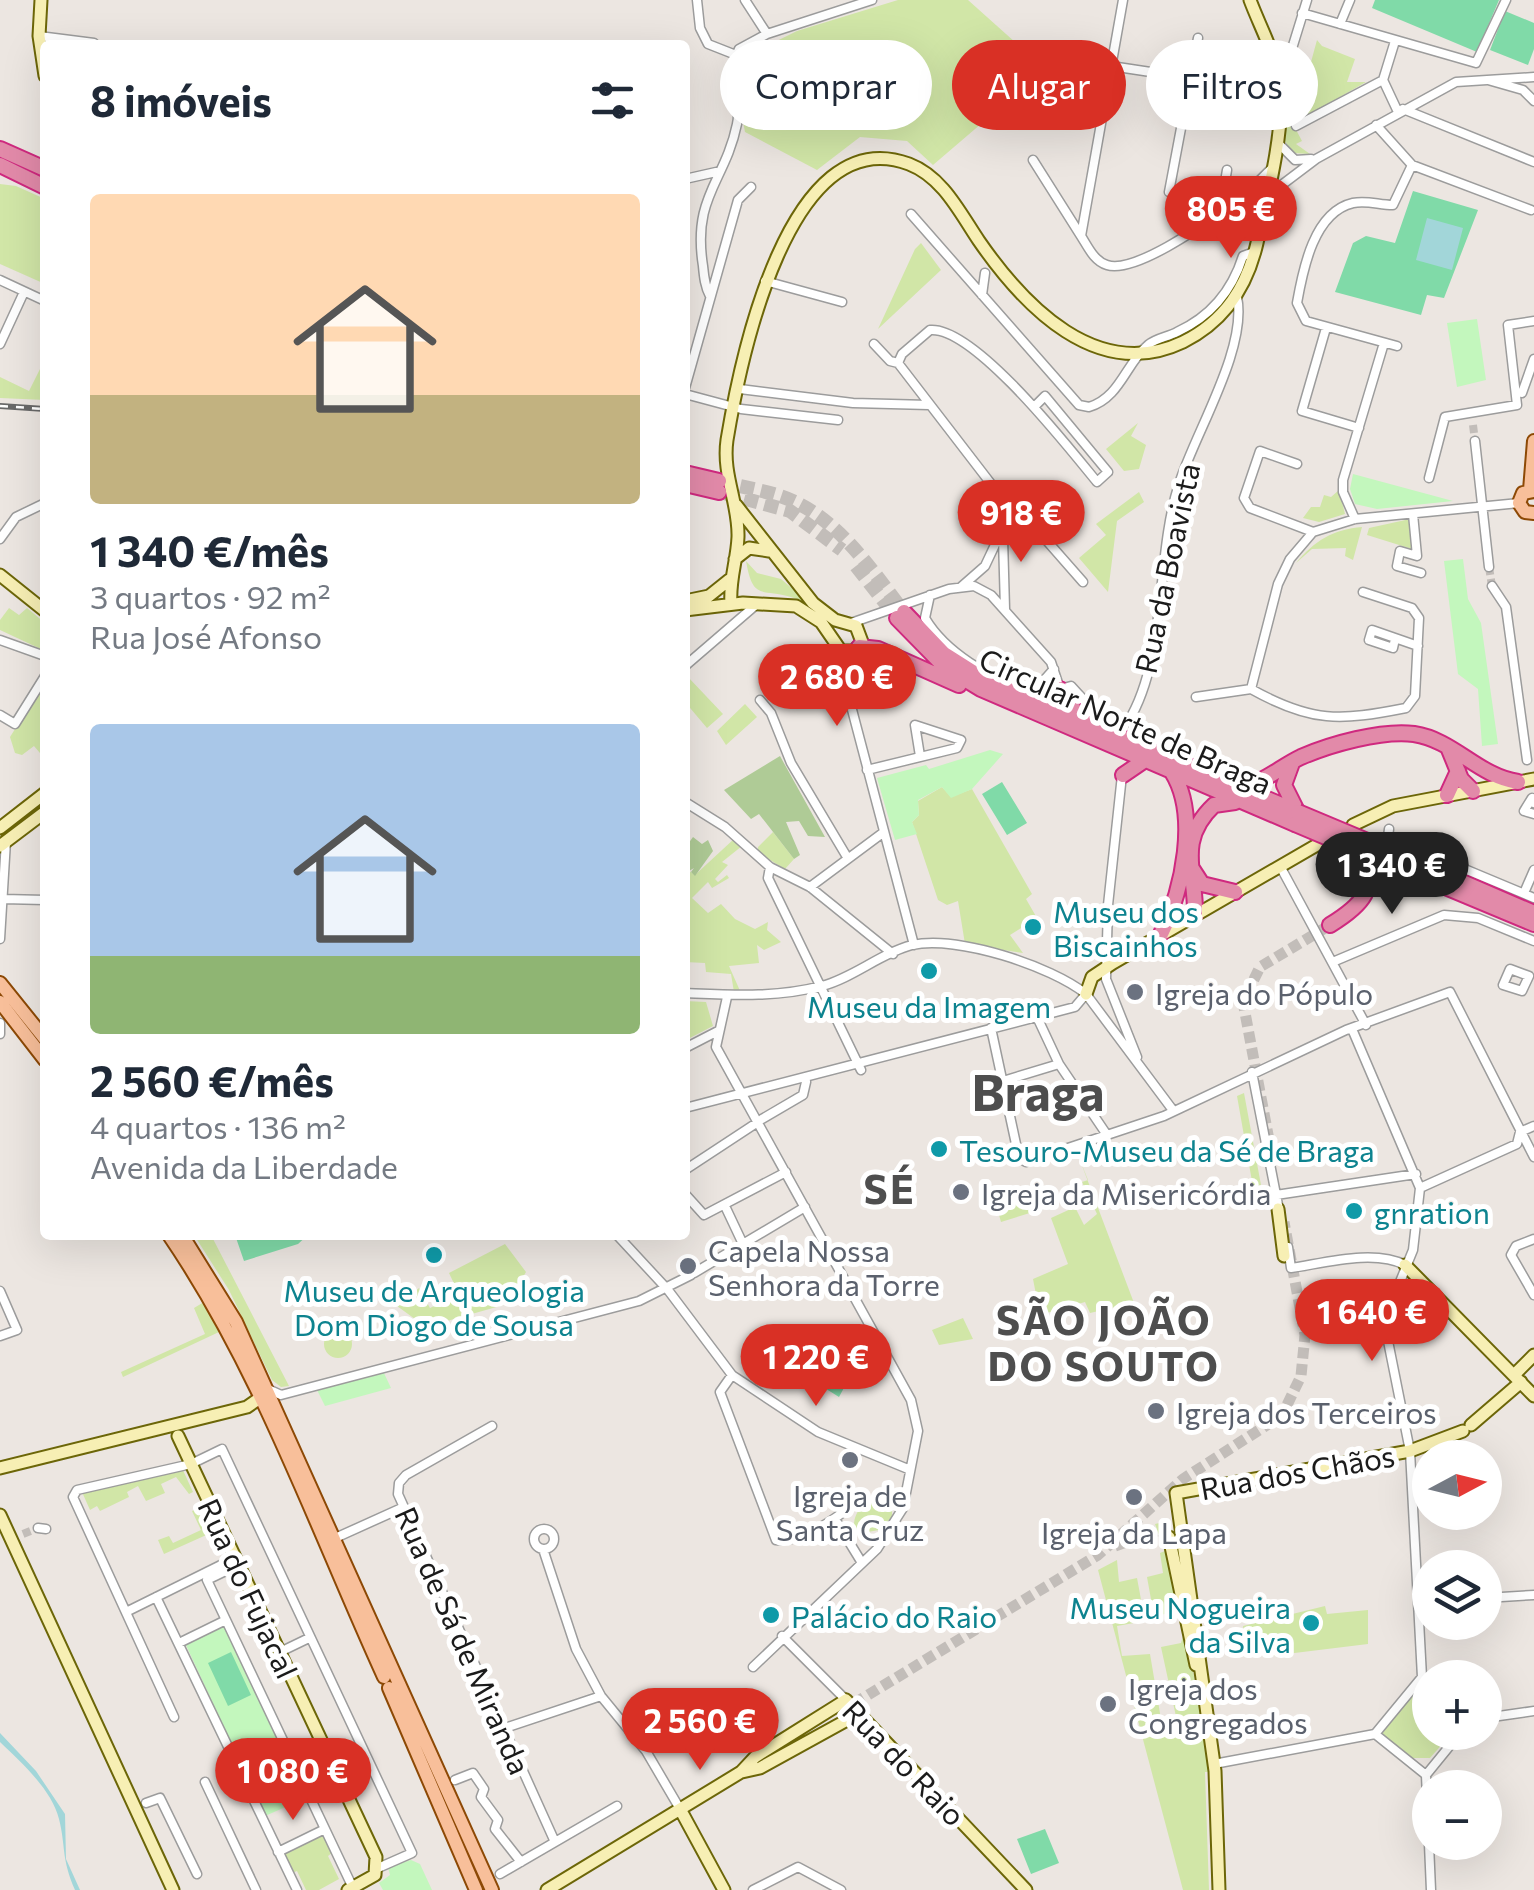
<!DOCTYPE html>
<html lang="pt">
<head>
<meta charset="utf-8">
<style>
	body { margin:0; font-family:Commissioner,sans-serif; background:#f2f2f3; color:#1f2937; height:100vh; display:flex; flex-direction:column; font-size:38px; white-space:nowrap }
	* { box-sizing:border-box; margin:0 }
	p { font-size:32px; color:#747a83 }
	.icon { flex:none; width:55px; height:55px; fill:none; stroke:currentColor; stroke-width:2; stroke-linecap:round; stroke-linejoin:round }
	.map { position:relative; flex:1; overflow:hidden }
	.side { position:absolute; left:40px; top:40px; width:650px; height:1200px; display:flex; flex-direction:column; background:#fff; border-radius:10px; box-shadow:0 10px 40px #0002 }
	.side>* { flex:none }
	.guide { position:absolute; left:720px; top:40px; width:662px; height:90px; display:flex; gap:20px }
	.needle { width:65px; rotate:83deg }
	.tools { position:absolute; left:1412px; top:1440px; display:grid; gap:20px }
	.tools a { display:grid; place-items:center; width:90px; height:90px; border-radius:50%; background:#fff; box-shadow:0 10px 40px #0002; font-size:50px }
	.price { position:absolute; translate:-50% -85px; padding:0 22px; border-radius:35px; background:#d93025; color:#fff; font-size:32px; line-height:65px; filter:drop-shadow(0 2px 5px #0008) }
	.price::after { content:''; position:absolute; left:50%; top:60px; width:30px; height:22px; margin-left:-15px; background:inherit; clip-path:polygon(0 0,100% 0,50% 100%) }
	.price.selected { background:#222; color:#fff }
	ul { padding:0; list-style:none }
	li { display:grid; align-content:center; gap:20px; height:530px; padding:0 50px }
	li span { display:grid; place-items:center; height:310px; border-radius:10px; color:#555 }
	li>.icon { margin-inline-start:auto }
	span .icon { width:180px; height:180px; fill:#fffc; stroke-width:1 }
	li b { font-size:42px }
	h2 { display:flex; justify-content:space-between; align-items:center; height:120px; padding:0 50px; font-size:42px }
	.chip { padding:0 35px; border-radius:45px; background:#fff; box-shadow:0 10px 40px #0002; font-size:35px; line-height:90px }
	.chip.selected { background:#d93025; color:#fff }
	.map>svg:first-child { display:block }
	.grass { fill:#d1e6a7 }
	.forest { fill:#afcb96 }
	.park { fill:#c3f7bd }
	.pitch { fill:#80daa8 }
	.water { fill:#a2d6d9 }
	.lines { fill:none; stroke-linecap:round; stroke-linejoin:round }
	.street-tunnel { stroke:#c2bdb9; stroke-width:8; stroke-dasharray:8 4; stroke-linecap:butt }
	.secondary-tunnel { stroke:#c2bdb9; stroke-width:11; stroke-dasharray:11 5.5; stroke-linecap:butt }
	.highway-tunnel { stroke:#c2bdb9; stroke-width:14; stroke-dasharray:14 7; stroke-linecap:butt }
	.street-casing { stroke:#9c9c9c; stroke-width:11 }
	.secondary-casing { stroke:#6c6608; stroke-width:15 }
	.primary-casing { stroke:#8d4905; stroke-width:16 }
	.highway-casing { stroke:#cf297f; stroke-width:18 }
	.street { stroke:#fff; stroke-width:8 }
	.secondary { stroke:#f7efb4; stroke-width:11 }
	.primary { stroke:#f8bf9a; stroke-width:12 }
	.highway { stroke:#e28aa9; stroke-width:14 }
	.rail-casing { stroke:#696969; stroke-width:6 }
	.rail { stroke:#fff; stroke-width:2.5; stroke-dasharray:8; stroke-linecap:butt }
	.highway-bridge-casing { stroke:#cf297f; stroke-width:18; stroke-linecap:butt }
	.highway-bridge { stroke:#e28aa9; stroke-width:14 }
	.culture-dot { fill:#0f9aa8; stroke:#fff; stroke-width:4 }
	.worship-dot { fill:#6b7280; stroke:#fff; stroke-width:4 }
	.labels { text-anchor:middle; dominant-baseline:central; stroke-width:10; stroke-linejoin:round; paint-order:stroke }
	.street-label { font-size:30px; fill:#1b1b1b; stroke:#fff }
	.culture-label { font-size:30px; fill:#0d838f; stroke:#fff; text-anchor:start }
	.worship-label { font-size:30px; fill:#5b616d; stroke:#fff; text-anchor:start }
	.district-label { font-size:40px; font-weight:bold; letter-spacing:2.5px; fill:#4e4e4e; stroke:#fff }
	.town-label { font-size:50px; font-weight:bold; fill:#4e4e4e; stroke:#fff }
</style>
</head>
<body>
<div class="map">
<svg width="1534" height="1890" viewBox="0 0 1534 1890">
	<rect width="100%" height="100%" fill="#ece6e1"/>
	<path class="grass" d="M898,0H968L1045,69L933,165L907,141L860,137L817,170L745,132L739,101L748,55L797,31Z
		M1317,40L1322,46L1355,59L1347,82H1366L1293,124L1302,141L1296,144L1310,154L1293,153L1284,140L1295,67L1311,62Z
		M0,184L16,186L45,199V284L0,264Z
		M921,243L941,270L878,329L915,249Z
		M45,359V400L0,398V377L29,391Z
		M1138,423L1131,436L1146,445L1139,469L1124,471L1106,449Z
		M1339,490L1345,514L1319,522L1303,518L1311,507H1320L1324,495L1331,497Z
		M1139,492L1144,502L1117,521L1108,592L1079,558L1106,535L1096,524Z
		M1410,519L1412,549L1367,535L1369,528Z
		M1362,527L1353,560L1345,556L1346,548L1312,549L1296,563C1314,541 1334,529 1362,527Z
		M746,561L757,573L781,579L835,625L830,628C820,616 807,602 791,597C761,588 753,601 746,561Z
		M9,608L19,615L27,608L45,623V651L0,630V620Z
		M688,677L723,714L707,728L685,702Z
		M41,688L45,689V759L34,746L22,755L15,753L10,737Z
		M745,704L757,717L726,745L717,731Z
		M942,787L951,797L972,789L1032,894L1026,899L1037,918L1010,935L1023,953L965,944L958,901L947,905L938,900L912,822L919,815L918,801Z
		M773,832L794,859L785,869L758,853V847Z
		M735,838L742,846L722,862L728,865L715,879L718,882L727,875L729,878L712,888L708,882L692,898L708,913L721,904L735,919L755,929L768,922L767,930L781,942L764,950L757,945L759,963L729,966L741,993L734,992L731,974L706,972L705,963L685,962V868L695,875Z
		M685,1001L706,1002L713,1026L686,1040Z
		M1244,1093L1261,1185L1253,1187L1237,1096Z
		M1078,1155L1134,1303L1090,1313L1085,1302L1040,1315L1033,1279L1068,1264L1051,1218L1075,1207L1084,1225L1097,1214L1082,1182L1088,1180Z
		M1016,1188L1024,1190L1033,1212L1001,1222L993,1194Z
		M194,1235H211L289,1386L281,1387L272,1380L229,1290Z
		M505,1244L526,1272L507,1304L426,1327L397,1306L419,1288L430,1308L459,1294L449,1273Z
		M204,1302L219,1332L123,1377L121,1372L205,1334L194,1308Z
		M963,1318L973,1339L939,1345L932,1330Z
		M324 1344a14 14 0 1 1 28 0a14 14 0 1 1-28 0Z
		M181,1466L193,1492L189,1494L176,1477L161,1484L165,1493L146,1501L138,1486L127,1492L129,1497L100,1511L97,1506L90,1510L82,1492Z
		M883,1497L892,1500V1517L879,1530L862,1533L854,1526C854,1509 867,1500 883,1497Z
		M201,1507L213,1532L164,1554L158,1540L169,1536L173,1543L201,1530L192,1511Z
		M1168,1521L1210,1772H1205L1209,1890H1183L1098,1570L1117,1560L1119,1582L1137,1578L1145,1621L1117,1626L1122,1656L1150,1654L1164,1737L1180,1735L1161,1647L1181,1643L1185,1628L1176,1612L1154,1616L1147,1577L1163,1573L1160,1553L1165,1551L1155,1524Z
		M1325,1606L1327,1614L1368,1610V1644L1269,1656L1247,1652L1243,1626Z
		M1422,1686L1430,1691V1732L1452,1733L1430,1758H1408L1382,1736L1381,1730Z
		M639,1694L665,1736L652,1744L628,1706Z
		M318,1836L324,1837L332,1853L328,1856L339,1879L319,1890H306L297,1871L292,1873L283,1858L285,1852Z"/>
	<path class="forest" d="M780,756L825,837L808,836L799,821L786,822L800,855L794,859L759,814L751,819L724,790Z
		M693,837L702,844L708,840L713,851L695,876L691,872L694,868L689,871L685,868V848Z"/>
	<path class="park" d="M1477,319L1486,380L1457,387L1447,323Z
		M1353,474L1453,501L1377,509L1355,504L1350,489Z
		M1463,559L1468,599L1481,623L1498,744L1482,746L1478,689L1458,674L1444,561Z
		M990,750L1003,754L972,789L951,798L942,787L918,800L919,815L912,822L917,834L895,840L877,778L926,765L929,769Z
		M383,1371L391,1388L325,1406L316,1388Z
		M224,1624L306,1798L265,1816L185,1643Z
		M411,1860L420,1864L432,1890H383L379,1883L390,1875L388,1867Z"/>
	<path class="pitch" d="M1375,0H1499L1477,52L1372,8Z
		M1505,11L1534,23V49L1528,65L1490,50Z
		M1413,191L1478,210L1444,298L1427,295L1421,315L1335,292L1353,243L1366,236L1395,243Z
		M1002,782L1027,823L1007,835L982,794Z
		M235,1235H308L298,1244L244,1261Z
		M810,1346L853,1371L839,1397L796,1370Z
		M231,1652L251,1695L228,1706L208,1663Z
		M1045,1829L1059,1863L1031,1874L1017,1839Z"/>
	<path class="water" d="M1427,218L1463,228L1452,270L1416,260Z
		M0,1733L36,1771L65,1814L66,1859L80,1890H75C61,1858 66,1847 59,1819C52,1790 21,1762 0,1742Z"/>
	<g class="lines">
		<path class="street-tunnel" d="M1473,425L1475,441
			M1489,567L1492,586
			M23,1534L38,1528"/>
		<path class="secondary-tunnel" d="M1269,1140L1243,1002L1260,967L1330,925
			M1115,1546L1159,1530L1169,1537
			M840,1712L1098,1555L1183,1479L1270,1423L1287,1405L1301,1376L1305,1335L1284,1222"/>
		<path class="highway-tunnel" d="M720,481C744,488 772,491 795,502C842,524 873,572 904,612
			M724,493L790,511L842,550
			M856,566L897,618"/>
		<defs>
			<path id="street" d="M697,0L700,28L708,44L736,55
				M745,0L767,34
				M1123,0L1081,236C1088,247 1094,261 1107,265C1136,275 1216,216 1241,199L1264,206
				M1302,13L1476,63L1506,0
				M1340,24L1350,0
				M39,36L94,43
				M1395,41L1383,80L1398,112
				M1111,66L1190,78
				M1488,80L1523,90L1534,101
				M1282,81L1307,0
				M1403,109L1534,162
				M1376,125L1412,165L1393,205C1379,205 1367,200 1353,203C1314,212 1303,269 1297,303L1306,321L1397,346
				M1296,126L1383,80
				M1278,143L1295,160L1311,159
				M1033,160L1081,236
				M1412,165L1531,210
				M685,179L716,172
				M1169,192L1198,38
				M1271,193L1316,159L1456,82L1534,77
				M1241,199L1270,170
				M1225,210L1262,214
				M1220,212L1227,170
				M911,214L1079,405L1089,407C1120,398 1126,363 1148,345C1156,338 1168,337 1177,332C1210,317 1232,291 1243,256L1254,252
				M0,280L45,301
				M765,281L842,302
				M982,295L985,273
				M710,296C705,287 704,277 703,266C692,196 725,182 737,124C743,99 719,90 739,49L767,34L872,0
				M1326,328L1302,411L1359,428
				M0,344L24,292
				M874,344L890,361L898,363
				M685,388L738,200L751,187
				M740,389L853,403L929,405
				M1522,393L1534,359
				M685,394L741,409L838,420
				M1475,441L1489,567
				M1297,464L1260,451L1244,498L1250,508L1313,532
				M1429,478L1445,417L1517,405L1508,325L1534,321
				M995,489L1004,492L1083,582
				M1413,514L1417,556L1400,551L1397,566L1421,573
				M1355,519L1343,492V480L1384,343
				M0,539L16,517L45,503
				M1492,586L1506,607L1527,760
				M961,587L985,566L1001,532
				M1363,592L1412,608L1419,618L1415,696L1406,708C1340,721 1312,723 1251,689L1278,584L1290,559L1313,532L1355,519L1519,503
				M930,595L925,618C945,652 990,679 1027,689L1039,686L1054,669
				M1005,609L1003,538L995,489L898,363L902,354L930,330C974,326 1069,448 1097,482L1108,472L1045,396L1034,407
				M851,623L949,589L974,586L991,595L1051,662L1060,689L1071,686L1093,710L1128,722C1168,656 1155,557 1179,484C1195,433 1248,348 1237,297
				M1395,639L1393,648L1369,640L1372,630L1418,646
				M0,640L45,656
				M835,645L914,945
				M685,666L757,604
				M1196,697L1251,689
				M760,700L771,713L791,763L847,857
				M0,715L15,724L45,676
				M867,770L957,748L961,740L915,725L920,756
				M1122,775L1108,905L1106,979L1137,1057
				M685,802L725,827L770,867L810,887L893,954
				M1534,803L1532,798L1524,811L1534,814
				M1389,829L1388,837L1534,898
				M1280,866L1366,1025
				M770,867L768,878L861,1070
				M810,887L884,832
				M1524,893L1534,870
				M3,899L45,900
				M0,939L6,841
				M1335,961L1444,915L1478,918L1534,941
				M1510,969L1529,976L1522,991L1503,985Z
				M685,993C732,995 775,998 822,986C853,978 881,953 912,945C957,935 1051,966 1086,994L1172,1109
				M727,997L716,1047L911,1400L918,1431L903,1508L877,1549L753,1667
				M1037,1017L1059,1064L1107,1135
				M0,1023V1034
				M991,1028L1019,1158L1026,1162L1164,1116L1346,1030L1450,992L1534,1157
				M1352,1029L1420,1188L1413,1250L1384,1321L1410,1451L1422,1677
				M685,1048L718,1031
				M1252,1072L1279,1210
				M1003,1081L1059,1064
				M685,1108L1075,1007L1086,994
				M762,1119L803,1095L806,1082
				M1520,1132L1534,1126
				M685,1170L758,1122
				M1420,1188L1517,1144L1520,1132
				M685,1194L704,1215L786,1172
				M1276,1195L1416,1174
				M725,1206L742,1242
				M617,1235L668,1290L732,1375L818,1432L908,1469
				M1534,1239L1516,1246L1511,1255L1534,1295
				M1288,1247L1291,1268C1325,1263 1374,1249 1405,1265
				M694,1273L805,1207
				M0,1291L17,1330L0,1336
				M732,1375L720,1392L776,1540C804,1543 839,1516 861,1499
				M270,1390L281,1395L639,1301L691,1275
				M492,1426L406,1475L399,1483L398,1494L555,1842
				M835,1519L862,1563
				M38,1528L46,1529
				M534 1539a10 10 0 1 1 20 0a10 10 0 1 1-20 0Z
				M333,1539L404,1507
				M543,1549L576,1649L601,1696L646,1751L680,1809
				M238,1565L207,1580L353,1888
				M156,1597L297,1890
				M1485,1598L1534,1595
				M126,1612L235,1558
				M782,1636L846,1700
				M179,1643L226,1620
				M280,1652L309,1638
				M174,1717L73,1497L77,1490L191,1464L222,1449L412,1853L378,1868
				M1485,1718L1534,1711
				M502,1729L601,1696
				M1375,1734L1422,1677
				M1375,1734L1426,1775
				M1214,1764L1375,1734
				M1426,1775L1431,1890
				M1426,1775L1461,1732
				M455,1780L473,1773L484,1789L481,1797L498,1820L495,1829L521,1862
				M205,1782L256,1890
				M146,1803L160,1798L197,1874
				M278,1852L325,1829
				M500,1874L617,1806
				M753,1890L798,1867L841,1890"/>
			<path id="secondary" d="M41,0L39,36L45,76
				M735,559L749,548L769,551
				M0,575L45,611
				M685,601L709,596L729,580
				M731,604C729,580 737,561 738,537C739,503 722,475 727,440C740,362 788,119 909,164C943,177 960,213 979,241C1024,306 1097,383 1183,342C1225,321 1247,287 1257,243C1267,199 1285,129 1280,86C1277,57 1260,27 1250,0
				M685,610L743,603L796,606L821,622L841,651H854L862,642L856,626L835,620L813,603L736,505
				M1353,825L1393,806L1534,779
				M0,828L45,793
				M0,846L45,812
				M1086,994L1092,977L1113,963L1322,842
				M1278,1209L1284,1256
				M1405,1265L1534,1396
				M1514,1375L1534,1355
				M1471,1425L1521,1382
				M178,1436L376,1857L375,1875L348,1890
				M0,1468L247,1407L260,1398
				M0,1515L173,1890
				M1169,1537L1196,1665
				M741,1772L755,1757L846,1700L1026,1890
				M742,1772L760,1768L858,1714
				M680,1809L724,1890
				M547,1890L746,1769
				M1219,1890L1215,1771L1176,1493L1410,1451L1463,1431"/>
			<path id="primary" d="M1530,490L1534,441
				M1534,491L1523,493L1519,503L1525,512L1534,513
				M0,983L45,1039
				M0,1002L45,1060
				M169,1235C261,1370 316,1528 384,1677
				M182,1235L236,1322L492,1890
				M389,1688L476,1890"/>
			<path id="highway" d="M0,149L45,169
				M0,165L45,187
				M685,473L719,481
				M685,484L719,492
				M904,612L944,654L985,680L1298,812
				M897,618L945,667L981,689L1295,824
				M859,647L878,649L959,685
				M1060,689L1080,718
				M1448,747L1461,779L1473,791
				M1292,763L1284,785L1297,811
				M1123,775L1145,760
				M1239,787C1265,783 1278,768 1301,757C1331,744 1381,730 1414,734C1454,740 1478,776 1518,782
				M1447,795L1458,771
				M1372,843L1534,913
				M1359,851L1534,924
				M1191,867L1202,884L1235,892
				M1195,914C1196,872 1176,841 1214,805L1235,802
				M1330,925C1361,906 1381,888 1359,851
				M1161,934C1183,889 1199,815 1172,772"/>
		</defs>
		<use href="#street" class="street-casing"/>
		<use href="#secondary" class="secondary-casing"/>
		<use href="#primary" class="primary-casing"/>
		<use href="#highway" class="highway-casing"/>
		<use href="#street" class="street"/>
		<use href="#secondary" class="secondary"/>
		<use href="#primary" class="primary"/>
		<use href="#highway" class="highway"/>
		<defs>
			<path id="rail" d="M0,406L45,409"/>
		</defs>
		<use href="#rail" class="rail-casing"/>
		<use href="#rail" class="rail"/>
		<defs>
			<path id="highway-bridge" d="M1298,812L1372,843
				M1295,824L1359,851"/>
		</defs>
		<use href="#highway-bridge" class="highway-bridge-casing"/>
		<use href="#highway-bridge" class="highway-bridge"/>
	</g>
	<g class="culture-dot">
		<circle cx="1033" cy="927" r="10"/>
		<circle cx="929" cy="971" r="10"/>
		<circle cx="939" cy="1149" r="10"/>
		<circle cx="1354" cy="1211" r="10"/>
		<circle cx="434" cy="1255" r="10"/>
		<circle cx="771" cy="1615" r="10"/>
		<circle cx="1311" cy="1623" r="10"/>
	</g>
	<g class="worship-dot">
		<circle cx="1135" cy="992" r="10"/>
		<circle cx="961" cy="1192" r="10"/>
		<circle cx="688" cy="1266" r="10"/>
		<circle cx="1156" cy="1411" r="10"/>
		<circle cx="850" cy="1460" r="10"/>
		<circle cx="1134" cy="1497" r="10"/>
		<circle cx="1108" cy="1704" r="10"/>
	</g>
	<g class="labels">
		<g class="street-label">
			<text transform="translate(1166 568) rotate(-78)">Rua da Boavista</text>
			<text transform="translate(1126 720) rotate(24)">Circular Norte de Braga</text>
			<text transform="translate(1297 1471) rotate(-10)">Rua dos Chãos</text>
			<text transform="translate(249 1588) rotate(65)">Rua do Fujacal</text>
			<text transform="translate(464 1640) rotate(66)">Rua de Sá de Miranda</text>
			<text transform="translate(905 1762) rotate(46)">Rua do Raio</text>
		</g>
		<g class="culture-label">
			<text x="1053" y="910">Museu dos<tspan x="1053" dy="34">Biscainhos</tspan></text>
			<text x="929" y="1005" text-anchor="middle">Museu da Imagem</text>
			<text x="959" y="1149">Tesouro-Museu da Sé de Braga</text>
			<text x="1374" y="1211">gnration</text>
			<text x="434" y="1289" text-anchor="middle">Museu de Arqueologia<tspan x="434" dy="34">Dom Diogo de Sousa</tspan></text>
			<text x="1291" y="1606" text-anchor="end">Museu Nogueira<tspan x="1291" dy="34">da Silva</tspan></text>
			<text x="791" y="1615">Palácio do Raio</text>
		</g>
		<g class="worship-label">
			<text x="1155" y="992">Igreja do Pópulo</text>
			<text x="981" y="1192">Igreja da Misericórdia</text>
			<text x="708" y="1249">Capela Nossa<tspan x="708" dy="34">Senhora da Torre</tspan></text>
			<text x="1176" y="1411">Igreja dos Terceiros</text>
			<text x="850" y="1494" text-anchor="middle">Igreja de<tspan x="850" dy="34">Santa Cruz</tspan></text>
			<text x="1134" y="1531" text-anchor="middle">Igreja da Lapa</text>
			<text x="1128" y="1687">Igreja dos<tspan x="1128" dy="34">Congregados</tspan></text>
		</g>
		<g class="district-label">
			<text x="890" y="1187">SÉ</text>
			<text x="1104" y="1318">SÃO JOÃO<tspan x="1104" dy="46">DO SOUTO</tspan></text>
		</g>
		<g class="town-label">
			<text x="1038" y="1090">Braga</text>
		</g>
	</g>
</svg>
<div class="tools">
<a><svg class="needle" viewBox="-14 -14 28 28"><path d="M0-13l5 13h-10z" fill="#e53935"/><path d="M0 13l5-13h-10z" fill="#747a83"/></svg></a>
<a><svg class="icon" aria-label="layers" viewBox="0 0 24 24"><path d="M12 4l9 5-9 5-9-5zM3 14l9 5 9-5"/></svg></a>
<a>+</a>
<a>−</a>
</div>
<b class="price" style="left:1231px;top:261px">805 €</b>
<b class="price" style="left:1021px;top:565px">918 €</b>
<b class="price" style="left:837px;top:729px">2 680 €</b>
<b class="price selected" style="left:1392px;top:917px">1 340 €</b>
<b class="price" style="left:1372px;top:1364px">1 640 €</b>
<b class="price" style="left:816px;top:1409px">1 220 €</b>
<b class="price" style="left:700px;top:1773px">2 560 €</b>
<b class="price" style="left:293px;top:1823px">1 080 €</b>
<div class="guide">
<a class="chip">Comprar</a>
<a class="chip selected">Alugar</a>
<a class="chip">Filtros</a>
</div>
<section class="side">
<h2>8 imóveis<svg class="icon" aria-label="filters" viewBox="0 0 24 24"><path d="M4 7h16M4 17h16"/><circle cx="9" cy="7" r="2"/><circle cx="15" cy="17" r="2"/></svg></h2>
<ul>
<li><span style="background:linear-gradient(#ffd9b3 65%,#c2b280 0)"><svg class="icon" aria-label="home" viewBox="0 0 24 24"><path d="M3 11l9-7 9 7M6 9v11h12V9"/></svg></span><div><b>1 340 €/mês</b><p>3 quartos · 92 m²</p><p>Rua José Afonso</p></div></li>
<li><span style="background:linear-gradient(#a9c7e8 75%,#8fb573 0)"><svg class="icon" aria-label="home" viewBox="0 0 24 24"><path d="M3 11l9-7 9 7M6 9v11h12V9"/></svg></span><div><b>2 560 €/mês</b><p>4 quartos · 136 m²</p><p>Avenida da Liberdade</p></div></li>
</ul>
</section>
</div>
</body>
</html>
